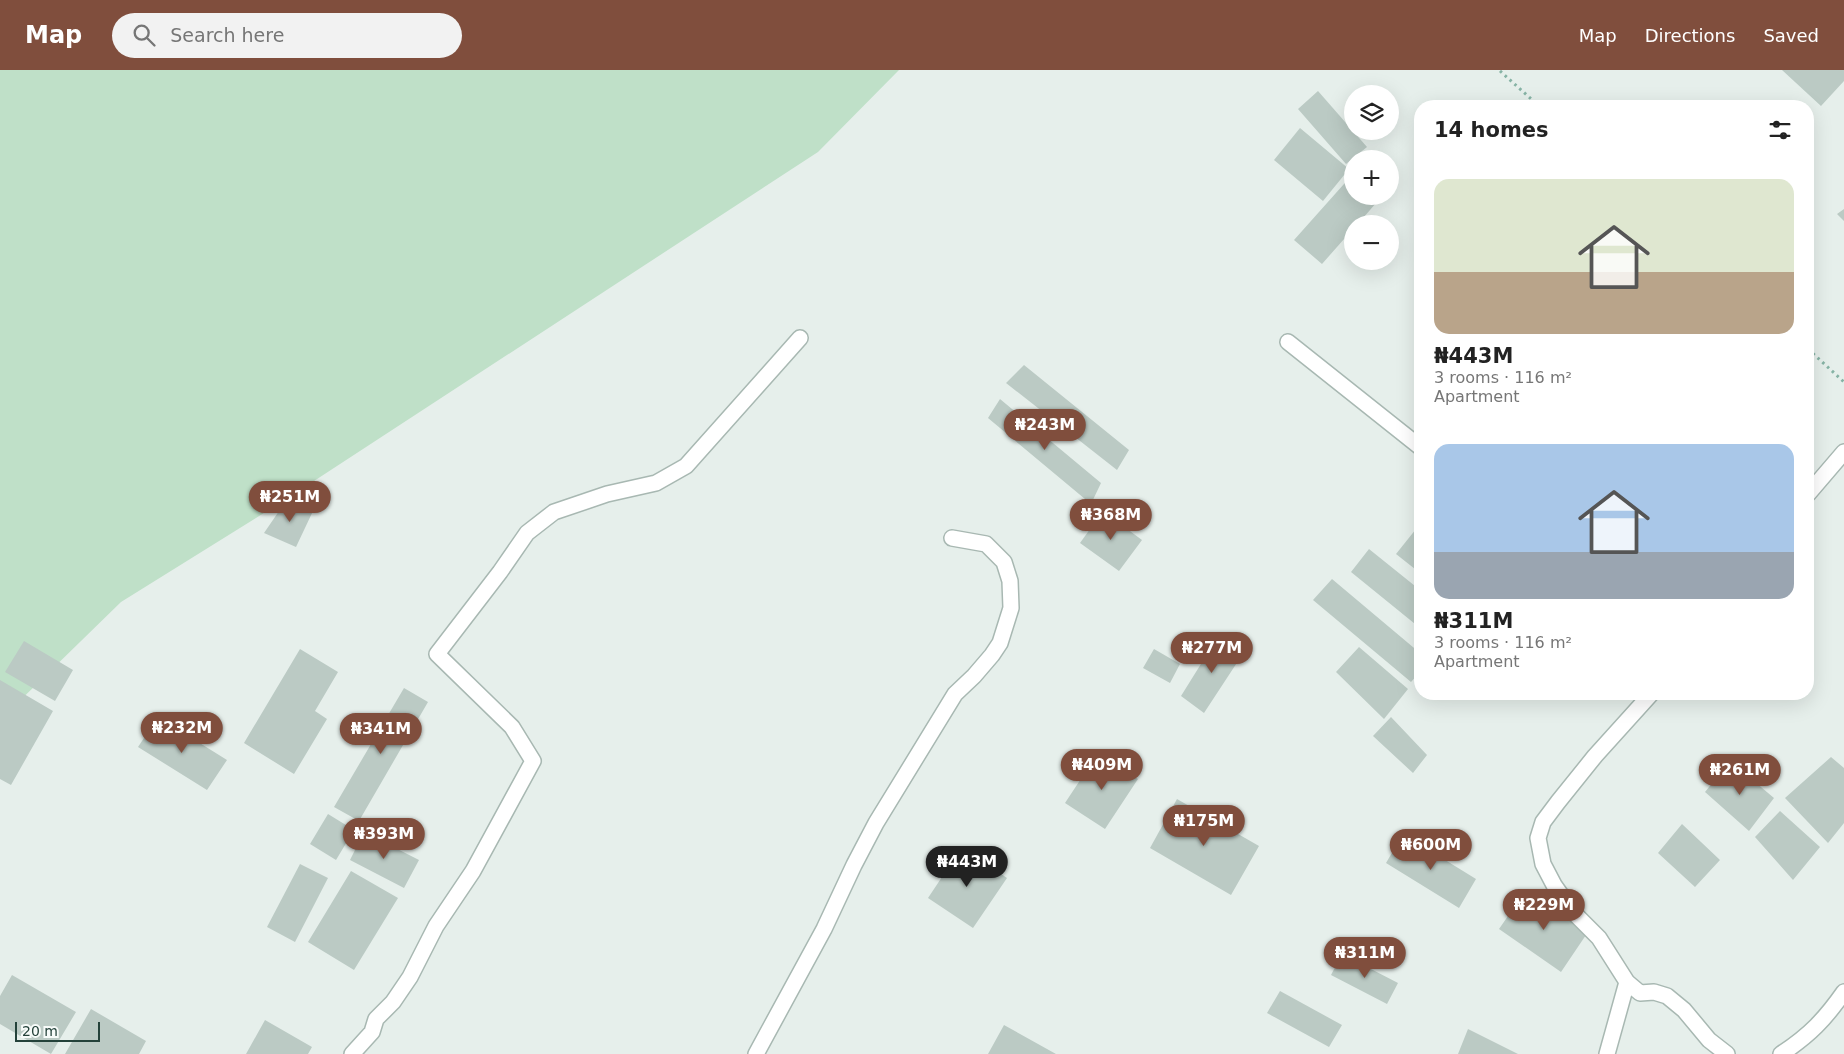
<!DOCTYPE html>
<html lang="en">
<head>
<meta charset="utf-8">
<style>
	body { margin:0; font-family:"DejaVu Sans",sans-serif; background:#f2f2f2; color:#222; height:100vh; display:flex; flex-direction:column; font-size:19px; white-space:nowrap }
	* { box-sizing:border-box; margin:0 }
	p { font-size:16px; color:#767676 }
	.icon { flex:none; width:28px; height:28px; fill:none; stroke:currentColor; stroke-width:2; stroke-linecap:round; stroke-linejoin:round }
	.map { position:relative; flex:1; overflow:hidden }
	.sheet { position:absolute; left:1414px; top:30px; width:400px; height:600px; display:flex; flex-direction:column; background:#fff; border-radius:20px; box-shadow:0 5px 20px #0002 }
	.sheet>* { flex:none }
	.controls { position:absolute; left:1344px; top:15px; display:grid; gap:10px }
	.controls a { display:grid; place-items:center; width:55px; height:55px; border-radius:50%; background:#fff; box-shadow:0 5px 20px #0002; font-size:25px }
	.scale { position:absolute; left:15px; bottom:12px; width:85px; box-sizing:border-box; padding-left:5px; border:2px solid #24423a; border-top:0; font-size:14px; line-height:18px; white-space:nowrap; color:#24423a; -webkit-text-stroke:4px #f7fbf9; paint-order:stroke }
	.price { position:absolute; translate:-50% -42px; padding:0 11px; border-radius:18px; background:#804e3d; color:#fff; font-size:16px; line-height:32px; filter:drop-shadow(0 1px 2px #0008) }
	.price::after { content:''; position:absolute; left:50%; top:30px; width:15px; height:11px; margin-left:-8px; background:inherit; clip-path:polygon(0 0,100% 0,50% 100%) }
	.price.active { background:#222; color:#fff }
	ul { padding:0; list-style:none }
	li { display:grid; align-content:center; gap:10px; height:265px; padding:0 20px }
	li span { display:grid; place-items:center; height:155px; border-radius:15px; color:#555 }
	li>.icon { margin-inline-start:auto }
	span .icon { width:90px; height:90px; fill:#fffc; stroke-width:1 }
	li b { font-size:21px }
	h2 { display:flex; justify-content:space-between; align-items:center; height:60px; padding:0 20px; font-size:21px }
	header { display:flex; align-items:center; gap:30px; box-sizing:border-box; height:70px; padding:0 25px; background:#804e3d; color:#fff }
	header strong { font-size:24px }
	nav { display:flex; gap:28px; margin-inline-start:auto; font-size:18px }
	.search { width:350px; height:45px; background:#f2f2f2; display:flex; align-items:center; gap:12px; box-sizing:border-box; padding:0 18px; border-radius:28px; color:#767676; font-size:19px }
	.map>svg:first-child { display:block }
	.green { fill:#bfe0c8 }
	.building { fill:#bbcac4 }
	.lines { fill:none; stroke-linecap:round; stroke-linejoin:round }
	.street-casing { stroke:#a8b8b2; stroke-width:18 }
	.path { stroke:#86b3a5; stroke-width:3; stroke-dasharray:2.5 4; stroke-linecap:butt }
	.street { stroke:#fff; stroke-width:15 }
</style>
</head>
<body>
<header>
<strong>Map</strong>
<div class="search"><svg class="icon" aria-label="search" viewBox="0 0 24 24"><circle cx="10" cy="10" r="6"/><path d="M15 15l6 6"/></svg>Search here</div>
<nav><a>Map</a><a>Directions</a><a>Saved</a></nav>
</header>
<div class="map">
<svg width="1844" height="984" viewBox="0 0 1844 984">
	<rect width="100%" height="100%" fill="#e6efeb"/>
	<path class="green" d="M0,0H899L818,82L288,428L121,532L0,650Z"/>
	<path class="building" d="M1782,0H1844V11L1821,36Z
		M1318,21L1367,77L1346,94L1298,39Z
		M1300,58L1349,99L1323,131L1274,90Z
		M1352,105V126H1382L1358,154H1352V160L1322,194L1294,170Z
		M1844,139V151L1837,144Z
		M1024,295L1129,380L1117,400L1006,313Z
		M1000,329L1101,413L1091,434L988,348Z
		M288,428L313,441L296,477L264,463Z
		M1103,441L1142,470L1119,501L1080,473Z
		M1420,454V503L1396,484Z
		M1369,479L1420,520V558L1351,502Z
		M1332,509L1420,583V602L1411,612L1313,530Z
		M1219,565L1244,582L1204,643L1181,626Z
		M24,571L73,600L55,631L5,602Z
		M1359,577L1408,619L1384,649L1336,602Z
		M300,579L338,602L315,641L327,649L294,704L244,673Z
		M1154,579L1180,594L1170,613L1143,598Z
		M0,610L53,641L11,715L0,709Z
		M404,618L428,632L359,751L334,737Z
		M158,647L227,690L207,720L138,677Z
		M1391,647L1427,685L1413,703L1373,666Z
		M1098,683L1138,709L1105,759L1065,733Z
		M1831,687L1844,698V753L1828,773L1785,728Z
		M1730,691L1774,728L1749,761L1705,722Z
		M1177,729L1259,776L1231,825L1150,778Z
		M1780,741L1820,777L1793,810L1755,767Z
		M328,744L354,760L336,790L310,774Z
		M1682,754L1720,790L1695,817L1658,783Z
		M364,762L419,790L404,818L350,790Z
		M1403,764L1476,809L1459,838L1386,793Z
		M962,777L1007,808L973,858L928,828Z
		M300,794L328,808L295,872L267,857Z
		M351,801L398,828L354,900L308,872Z
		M1526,820L1588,862L1561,902L1499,859Z
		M1342,884L1398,913L1387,934L1331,905Z
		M12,905L76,942L51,984L0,954V926Z
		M1280,921L1342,955L1329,977L1267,943Z
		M91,939L146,971L139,984H65Z
		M265,950L312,977L308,984H246Z
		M1004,955L1056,984H988Z
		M1468,959L1518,984H1458Z"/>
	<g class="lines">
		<defs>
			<path id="street" d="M1288,272L1420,377
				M1808,424L1844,382
				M1651,624L1595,686L1558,732L1543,752L1538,768L1543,794L1554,815L1573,842L1599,868L1627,912L1640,923L1654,922L1667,926L1684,940L1709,970L1727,984
				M352,984L372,962L376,949L393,932L410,907L436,856L473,801L533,691L512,657L437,584L500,502L527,463L554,442L607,424L656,413L686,396L800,268
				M756,984L824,859L854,795L876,753L955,624L974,606L992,585L1000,573L1011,538L1010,511L1004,492L986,474L952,468
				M1607,984L1627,912
				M1781,984C1810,965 1825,949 1844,922"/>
		</defs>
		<use href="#street" class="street-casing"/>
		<path class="path" d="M1500,1L1539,36
			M1808,279L1844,312"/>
		<use href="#street" class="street"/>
	</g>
</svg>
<div class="controls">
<a><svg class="icon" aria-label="layers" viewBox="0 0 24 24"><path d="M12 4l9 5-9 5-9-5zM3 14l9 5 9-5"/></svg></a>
<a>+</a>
<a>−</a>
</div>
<div class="scale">20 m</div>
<b class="price" style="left:1045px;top:381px">₦243M</b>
<b class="price" style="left:290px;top:453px">₦251M</b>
<b class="price" style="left:1111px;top:471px">₦368M</b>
<b class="price" style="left:1212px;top:604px">₦277M</b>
<b class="price" style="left:182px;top:684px">₦232M</b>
<b class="price" style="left:381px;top:685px">₦341M</b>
<b class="price" style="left:1102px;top:721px">₦409M</b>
<b class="price" style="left:1740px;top:726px">₦261M</b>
<b class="price" style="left:1204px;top:777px">₦175M</b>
<b class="price" style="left:384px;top:790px">₦393M</b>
<b class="price" style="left:1431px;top:801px">₦600M</b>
<b class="price active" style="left:967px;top:818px">₦443M</b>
<b class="price" style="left:1544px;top:861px">₦229M</b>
<b class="price" style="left:1365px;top:909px">₦311M</b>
<section class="sheet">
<h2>14 homes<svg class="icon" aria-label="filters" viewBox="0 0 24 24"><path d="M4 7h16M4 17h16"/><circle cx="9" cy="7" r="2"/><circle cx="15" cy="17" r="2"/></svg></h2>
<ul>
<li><span style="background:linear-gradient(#dfe7d0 60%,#b9a48a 0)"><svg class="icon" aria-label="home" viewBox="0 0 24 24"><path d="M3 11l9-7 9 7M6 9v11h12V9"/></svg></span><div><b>₦443M</b><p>3 rooms · 116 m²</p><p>Apartment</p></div></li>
<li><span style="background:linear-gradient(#a9c7e8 70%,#9aa5b1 0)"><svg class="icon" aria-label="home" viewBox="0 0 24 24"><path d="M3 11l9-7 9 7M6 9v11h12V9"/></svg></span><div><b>₦311M</b><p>3 rooms · 116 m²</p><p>Apartment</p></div></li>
</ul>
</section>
</div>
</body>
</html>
